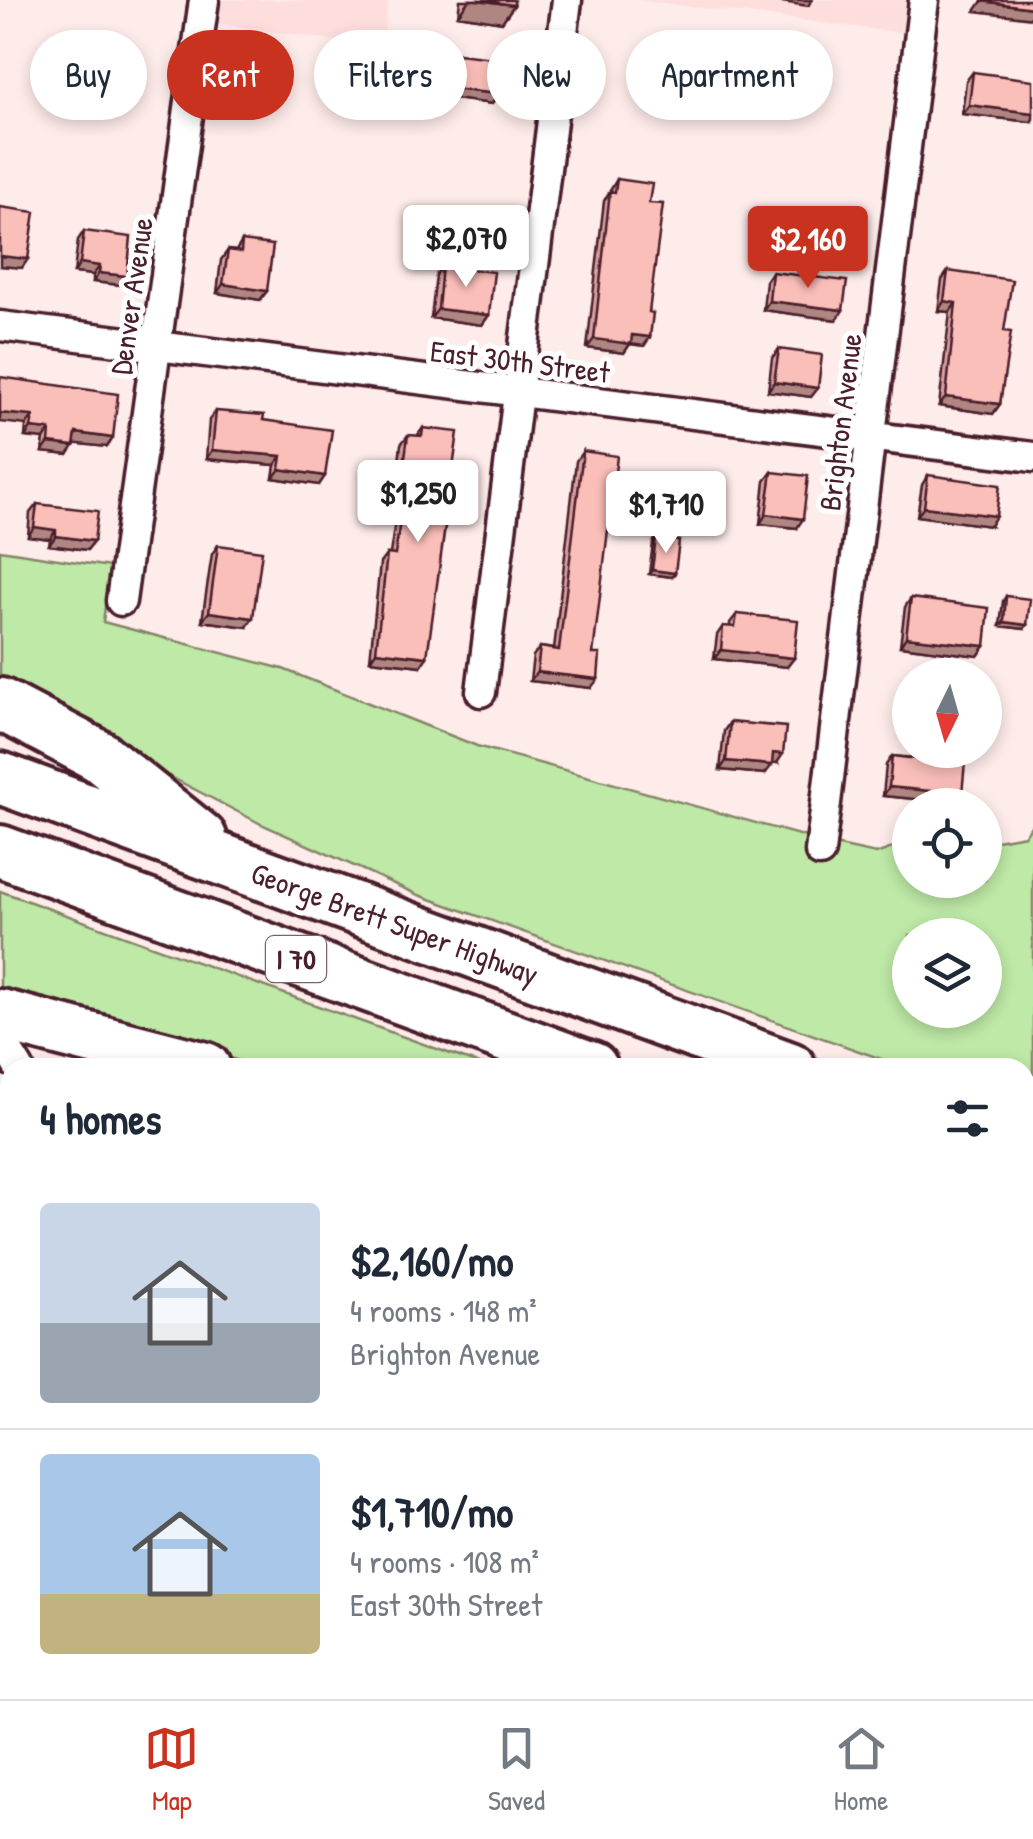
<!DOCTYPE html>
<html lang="en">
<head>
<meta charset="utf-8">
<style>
	body { margin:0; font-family:"Patrick Hand",sans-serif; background:#f2f2f3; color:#1f2937; height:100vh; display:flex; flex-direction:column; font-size:38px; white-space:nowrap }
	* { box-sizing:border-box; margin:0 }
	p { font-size:32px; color:#747a83 }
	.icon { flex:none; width:55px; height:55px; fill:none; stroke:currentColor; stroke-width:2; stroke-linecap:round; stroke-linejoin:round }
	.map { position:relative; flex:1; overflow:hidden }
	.drawer { position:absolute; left:0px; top:1058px; width:1035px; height:642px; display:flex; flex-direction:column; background:#fff; border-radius:30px 30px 0 0; box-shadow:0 5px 15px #0003 }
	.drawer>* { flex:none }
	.banner { position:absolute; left:30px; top:30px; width:975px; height:90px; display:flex; gap:20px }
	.needle { width:65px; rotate:185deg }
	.tools { position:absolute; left:892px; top:658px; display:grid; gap:20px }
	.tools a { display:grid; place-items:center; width:110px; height:110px; border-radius:50%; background:#fff; box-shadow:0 5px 15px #0003; font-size:50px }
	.price { position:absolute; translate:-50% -85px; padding:0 22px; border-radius:10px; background:#fff; color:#222; font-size:32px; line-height:65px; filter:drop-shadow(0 2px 5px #0008) }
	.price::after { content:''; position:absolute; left:50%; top:60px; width:30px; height:22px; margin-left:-15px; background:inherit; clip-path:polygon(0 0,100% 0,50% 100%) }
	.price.on { background:#c8321e; color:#fff }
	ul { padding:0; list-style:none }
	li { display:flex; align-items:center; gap:30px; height:250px; padding:0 40px }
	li+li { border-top:2px solid #e0e1e3 }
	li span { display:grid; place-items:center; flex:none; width:280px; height:200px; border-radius:10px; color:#555 }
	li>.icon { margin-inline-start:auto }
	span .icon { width:120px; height:120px; fill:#fffc; stroke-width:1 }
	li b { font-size:42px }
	h2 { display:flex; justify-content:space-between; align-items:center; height:120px; padding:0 40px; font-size:42px }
	.pill { padding:0 35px; border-radius:45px; background:#fff; box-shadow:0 5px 15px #0003; font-size:35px; line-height:90px }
	.pill.on { background:#c8321e; color:#fff }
	.tabs { display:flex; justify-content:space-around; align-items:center; height:140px; border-top:2px solid #e0e1e3; background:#fff; font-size:28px; color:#747a83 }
	.tabs a { display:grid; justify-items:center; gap:5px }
	.tabs .on { color:#c8321e }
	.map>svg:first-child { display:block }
	.built { fill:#fddedc }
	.green { fill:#bee9a6; stroke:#848468; stroke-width:2.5; fill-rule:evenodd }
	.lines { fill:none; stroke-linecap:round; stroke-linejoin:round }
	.street-casing { stroke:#4a1f2b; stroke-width:35 }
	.highway-casing { stroke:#4a1f2b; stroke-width:58 }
	.street { stroke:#fff; stroke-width:28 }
	.highway { stroke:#fff; stroke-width:50 }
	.wall { fill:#d8a4a0; stroke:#4a1f2b; stroke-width:2.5 }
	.shaded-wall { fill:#b08682; stroke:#4a1f2b; stroke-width:2.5 }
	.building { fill:#fbbfba; stroke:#4a1f2b; stroke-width:2.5 }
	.labels { text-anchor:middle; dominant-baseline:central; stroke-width:10; stroke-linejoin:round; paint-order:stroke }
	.shield { fill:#fff; stroke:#80626b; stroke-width:2.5 }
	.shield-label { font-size:28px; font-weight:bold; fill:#4a1f2b }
	.street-label { font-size:30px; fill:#4a1f2b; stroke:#fff }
</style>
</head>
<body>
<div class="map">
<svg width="1033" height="1699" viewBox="0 0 1033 1699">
	<rect width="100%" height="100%" fill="#feecea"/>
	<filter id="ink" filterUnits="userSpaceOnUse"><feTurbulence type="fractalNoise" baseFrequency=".01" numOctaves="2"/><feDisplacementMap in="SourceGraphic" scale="20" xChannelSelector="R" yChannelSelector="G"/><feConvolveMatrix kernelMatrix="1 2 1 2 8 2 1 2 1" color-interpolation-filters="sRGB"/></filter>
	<g filter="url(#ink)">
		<path class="built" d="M217,0H388L382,47L214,23Z
			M636,0H907L903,33Z"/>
		<path class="green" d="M0,550L110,567L103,622L283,669L477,746L839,846L876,854L895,847L910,848V880H985V842L1025,835L1033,823V1115L1025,1112V1068L904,1067L416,894L261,824L0,688ZM910,935H985V1010H910Z
			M0,891L487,1067H264L0,1000Z
			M1025,1290L1033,1292V1476L1025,1475Z"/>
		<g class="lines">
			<defs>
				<path id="street" d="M0,326L1033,457
					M121,601L204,0
					M481,692L567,0
					M820,852L924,0
					M0,1038L19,1068
					M0,1090L10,1105
					M0,1198L10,1200
					M0,1577L10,1578
					M744,1690L755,1699
					M45,1699L46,1690
					M440,1699L443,1690
					M957,1699L958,1690"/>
				<path id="highway" d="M0,704L99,756L201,838
					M0,778L790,1068
					M0,851L592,1068
					M0,1015L205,1068
					M1025,1153L1033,1156
					M1025,1225L1033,1228
					M1025,1272L1033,1274"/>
			</defs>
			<use href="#street" class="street-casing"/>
			<use href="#highway" class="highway-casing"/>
			<use href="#street" class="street"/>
			<use href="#highway" class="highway"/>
		</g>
		<path class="wall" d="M460,0H514V5L502,22L458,15Z
			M458,54L498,94L492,104L447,98L451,63Z
			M973,72L1031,122L962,114L966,81Z
			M617,179L649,203V312L650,337L644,346L630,344L624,353L587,348L604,201Z
			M84,231L127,276L120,285L93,282V275L74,273L78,240Z
			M242,241L267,291L260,300L217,293L221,260L228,250L236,251Z
			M442,266L489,315L482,325L431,318L436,275Z
			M948,271L1004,331L1000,404L993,414L939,406L950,312L938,311L942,280Z
			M772,272L837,320L763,310L766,281Z
			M779,349L818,388L811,397L768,391L772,358Z
			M0,377L113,438L107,447L74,443L68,455L42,452L44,439L25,437L26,425Z
			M216,411L263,420L325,476L319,485L273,478L275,465L206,459L209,420Z
			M423,428L421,666L370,660L380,563L387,554H390L401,482L397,481L401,444L408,435L417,436Z
			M583,451L593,654L591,688L530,681L533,656L540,647L554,649L576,461Z
			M772,472L797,528L760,524L765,481Z
			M928,475L990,526L917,516L922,485Z
			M37,504L94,541L87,550L49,545L50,539L28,536L30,513Z
			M656,538L672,577L649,574L653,543Z
			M218,545L247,627L202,621L212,554Z
			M1006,596L1024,629L1000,626L1003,601Z
			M911,598L985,646L978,656L900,646L905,607Z
			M737,614L794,658L787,667L714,659L717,635L723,626L730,627V623Z
			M730,722L777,763L772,762L765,774L720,770L724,731Z
			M920,751L946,761L962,794L955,803L883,796L886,765L892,756L915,758Z
			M105,1690H154L153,1699H104Z
			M527,1690H570L565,1699H542Z"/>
		<path class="shaded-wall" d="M469,0H478L514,5L502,22L458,15Z
			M768,0H812L808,6Z
			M982,1L1033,8V18L975,11Z
			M453,89L498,94L492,104L447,98Z
			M969,105L1033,113V119L1031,122L962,114Z
			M0,256L28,259L22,268L0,266Z
			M80,263L100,266L93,275L74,273Z
			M99,273L127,276L120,285L93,282Z
			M223,284L267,291L260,300L217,293Z
			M769,301L843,310L837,320L763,310Z
			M944,301L956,303L950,312L938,311Z
			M438,309L489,315L482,325L431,318Z
			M632,335L650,337L644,346L630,344L624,353L587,348L594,339Z
			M774,382L818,388L811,397L768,391Z
			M946,397L1000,404L993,414L939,406Z
			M0,413L33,416L26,425L0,422Z
			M31,428L50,430L44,439L25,437Z
			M76,433L113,438L107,447L69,443Z
			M49,443L74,446L68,455L42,452Z
			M212,450L282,456L275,465L206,459Z
			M280,469L325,476L319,485L273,478Z
			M403,472L407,473L401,482L397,481Z
			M924,507L996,516L990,526L917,516Z
			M766,514L803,519L797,528L760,524Z
			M34,527L56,530L50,539L28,536Z
			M56,536L94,541L87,550L49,545Z
			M652,570L675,573L672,577L649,574Z
			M209,612L253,618L247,627L202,621Z
			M1004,622L1027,625L1024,629L1000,626Z
			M906,637L985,646L978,656L900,646Z
			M721,650L794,658L787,667L714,659Z
			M376,651L427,657L421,666L370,660Z
			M537,672L598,679L591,688L530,681Z
			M773,753L783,754L777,763L767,762Z
			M726,761L772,765L765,774L720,770Z
			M889,787L962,794L955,803L883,796Z
			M0,1530L10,1531V1541L0,1540Z
			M0,1680L10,1681V1686L7,1691L0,1690Z"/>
		<path class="building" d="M478,0H514V5Z
			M982,0H1033V8L982,1Z
			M458,54L502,59L498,94L453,89Z
			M973,72L1033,80V113L969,105Z
			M617,179L652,184L649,203L663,204L649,312L653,313L650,337L632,335L631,344L594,339L610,191L615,192Z
			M0,207L35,212L28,259L0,256Z
			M84,231L131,237L127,276L99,273L100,266L80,263Z
			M242,241L273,245L267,291L223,284L228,250L241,252Z
			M442,266L494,272L489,315L438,309Z
			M948,271L1012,280L1004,331L1011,332L1000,404L946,397L956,303L944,301Z
			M772,272L847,281L843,310L769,301Z
			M779,349L822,355L818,388L774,382Z
			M0,377L118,394L113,438L76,433L74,446L49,443L50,430L31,428L33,416L0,413Z
			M216,411L264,415L263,420L332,430L325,476L280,469L282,456L212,450Z
			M423,428L458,432L427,657L376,651L387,554L395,555L407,473L403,472L408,435L422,436Z
			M583,451L617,456L593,654H600L598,679L537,672L540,647L559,650Z
			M772,472L808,476L803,519L766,514Z
			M928,475L1000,485L996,516L924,507Z
			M37,504L98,511L94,541L56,536V530L34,527Z
			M656,538L679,541L675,573L652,570Z
			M218,545L262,551L253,618L209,612Z
			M1006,596L1030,599L1027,625L1004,622Z
			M911,598L989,608L985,646L906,637Z
			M737,614L798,620L794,658L721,650L723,626L735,627Z
			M730,722L786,727L783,754L773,753L772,765L726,761Z
			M920,751L946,754V761L965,762L962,794L889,787L892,756L919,759Z
			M0,1447L10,1449V1531L0,1530Z
			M0,1631L10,1633V1681L0,1680Z
			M110,1690H154L153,1699H109Z
			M549,1690H570L565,1699Z
			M644,1690H707L719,1699H637Z"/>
	</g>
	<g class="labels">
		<rect class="shield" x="266" y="936" width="60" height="46" rx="8"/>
		<g class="shield-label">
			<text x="296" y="959">I 70</text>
		</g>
		<g class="street-label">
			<text transform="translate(131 296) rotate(-82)">Denver Avenue</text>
			<text transform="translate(520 361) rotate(7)">East 30th Street</text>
			<text transform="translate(840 422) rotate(-83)">Brighton Avenue</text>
			<text transform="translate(395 923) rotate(20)">George Brett Super Highway</text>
		</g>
	</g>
</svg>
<div class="tools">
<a><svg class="needle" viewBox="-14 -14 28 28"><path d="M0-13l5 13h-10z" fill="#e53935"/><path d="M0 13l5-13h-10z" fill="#747a83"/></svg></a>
<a><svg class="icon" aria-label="locate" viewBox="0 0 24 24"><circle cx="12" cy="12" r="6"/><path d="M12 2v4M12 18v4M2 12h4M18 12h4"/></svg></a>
<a><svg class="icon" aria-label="layers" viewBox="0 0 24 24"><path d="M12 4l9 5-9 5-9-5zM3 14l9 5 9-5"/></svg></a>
</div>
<b class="price" style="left:466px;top:290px">$2,070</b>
<b class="price on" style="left:808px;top:291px">$2,160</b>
<b class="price" style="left:418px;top:545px">$1,250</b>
<b class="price" style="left:666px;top:556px">$1,710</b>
<div class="banner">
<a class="pill">Buy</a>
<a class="pill on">Rent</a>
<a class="pill">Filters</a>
<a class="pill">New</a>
<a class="pill">Apartment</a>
</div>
<section class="drawer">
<h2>4 homes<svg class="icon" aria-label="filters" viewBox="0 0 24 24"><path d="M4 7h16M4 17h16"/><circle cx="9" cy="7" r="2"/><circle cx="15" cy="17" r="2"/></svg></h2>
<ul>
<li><span style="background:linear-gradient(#c9d6e8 60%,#9aa5b1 0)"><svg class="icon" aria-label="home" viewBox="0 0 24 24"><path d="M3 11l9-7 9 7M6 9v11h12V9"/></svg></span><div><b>$2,160/mo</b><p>4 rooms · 148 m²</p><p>Brighton Avenue</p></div></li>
<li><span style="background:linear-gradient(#a9c7e8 70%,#c2b280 0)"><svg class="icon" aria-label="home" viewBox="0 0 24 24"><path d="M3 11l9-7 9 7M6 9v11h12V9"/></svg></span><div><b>$1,710/mo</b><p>4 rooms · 108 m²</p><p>East 30th Street</p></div></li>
</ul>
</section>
</div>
<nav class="tabs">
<a class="on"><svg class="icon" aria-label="map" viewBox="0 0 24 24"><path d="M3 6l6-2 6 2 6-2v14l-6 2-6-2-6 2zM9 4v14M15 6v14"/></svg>Map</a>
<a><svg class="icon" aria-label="saved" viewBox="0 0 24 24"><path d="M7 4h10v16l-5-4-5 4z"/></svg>Saved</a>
<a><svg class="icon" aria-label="home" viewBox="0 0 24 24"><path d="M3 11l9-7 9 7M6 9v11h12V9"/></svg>Home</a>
</nav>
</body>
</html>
